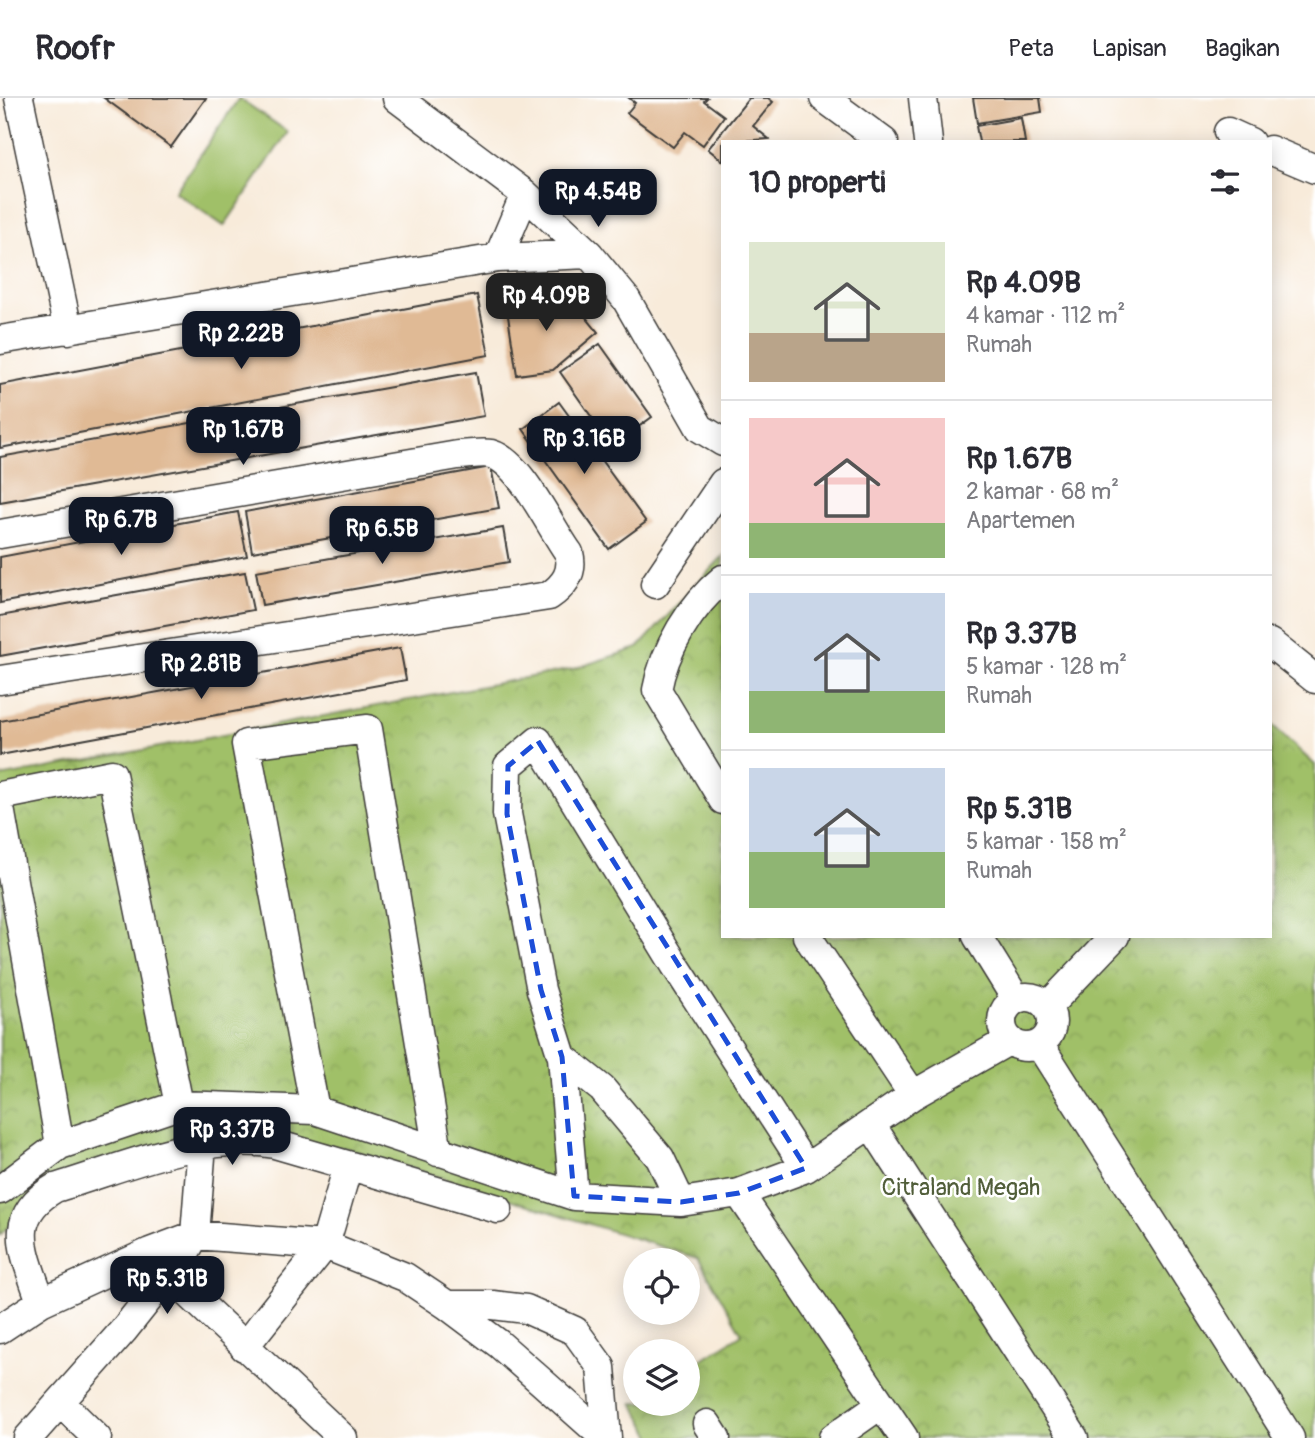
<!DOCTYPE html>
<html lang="id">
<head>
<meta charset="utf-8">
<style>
	body { margin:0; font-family:Pangolin,sans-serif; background:#f2f2f3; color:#2b2b33; height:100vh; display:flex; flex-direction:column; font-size:26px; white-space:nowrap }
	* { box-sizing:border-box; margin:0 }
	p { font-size:23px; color:#7c7c81 }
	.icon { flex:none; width:38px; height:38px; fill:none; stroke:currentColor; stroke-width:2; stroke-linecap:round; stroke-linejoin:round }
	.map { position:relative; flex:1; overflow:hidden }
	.side { position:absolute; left:721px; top:42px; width:551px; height:798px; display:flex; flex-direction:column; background:#fff; border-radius:0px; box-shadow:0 4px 18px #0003 }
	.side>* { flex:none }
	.fabs { position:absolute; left:623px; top:1150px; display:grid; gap:14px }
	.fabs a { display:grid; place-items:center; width:77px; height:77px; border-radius:50%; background:#fff; box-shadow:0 4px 18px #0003; font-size:35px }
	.price { position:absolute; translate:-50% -60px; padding:0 16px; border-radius:14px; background:#111827; color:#fff; font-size:23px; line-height:46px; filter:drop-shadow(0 2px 4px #0008) }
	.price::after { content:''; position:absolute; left:50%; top:42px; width:21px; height:16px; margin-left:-10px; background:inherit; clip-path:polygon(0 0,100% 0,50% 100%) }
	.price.active { background:#222; color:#fff }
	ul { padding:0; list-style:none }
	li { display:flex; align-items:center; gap:21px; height:175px; padding:0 28px }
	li+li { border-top:2px solid #e1e1e2 }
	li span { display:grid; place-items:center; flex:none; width:196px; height:140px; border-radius:0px; color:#555 }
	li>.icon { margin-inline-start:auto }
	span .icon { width:84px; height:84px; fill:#fffc; stroke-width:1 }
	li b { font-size:30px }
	h2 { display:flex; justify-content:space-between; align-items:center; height:84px; padding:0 28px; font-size:30px }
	header { display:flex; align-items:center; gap:42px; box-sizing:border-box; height:98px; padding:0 35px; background:#fff; border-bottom:2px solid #e1e1e2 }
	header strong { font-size:33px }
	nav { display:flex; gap:38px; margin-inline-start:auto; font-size:24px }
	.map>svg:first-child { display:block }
	.green { fill:#a0c068; stroke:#5e6e42; stroke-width:2 }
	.park { fill:url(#park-crowns); stroke:#5e6e42; stroke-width:2 }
	.building { fill:#e0ba95 }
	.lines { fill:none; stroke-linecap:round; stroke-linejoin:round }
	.minor-casing { stroke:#3d3b38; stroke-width:31 }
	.minor { stroke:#fff; stroke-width:28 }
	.marked { fill:none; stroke:#1d4ed8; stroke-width:5; stroke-dasharray:14 9; stroke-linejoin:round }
	.labels { text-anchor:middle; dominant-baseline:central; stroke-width:5; stroke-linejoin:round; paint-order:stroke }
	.park-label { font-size:24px; fill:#515e3a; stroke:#fff }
</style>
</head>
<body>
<header>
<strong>Roofr</strong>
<nav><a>Peta</a><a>Lapisan</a><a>Bagikan</a></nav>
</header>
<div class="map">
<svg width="1315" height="1340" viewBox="0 0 1315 1340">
	<defs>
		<pattern id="park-crowns" width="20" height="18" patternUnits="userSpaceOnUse" patternTransform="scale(1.75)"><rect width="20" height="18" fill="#a0c068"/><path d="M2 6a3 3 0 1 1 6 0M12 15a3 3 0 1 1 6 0" fill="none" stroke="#89a45a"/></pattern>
	</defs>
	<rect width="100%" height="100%" fill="#fff"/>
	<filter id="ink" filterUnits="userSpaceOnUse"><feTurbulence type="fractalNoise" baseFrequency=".0143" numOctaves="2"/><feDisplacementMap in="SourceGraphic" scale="14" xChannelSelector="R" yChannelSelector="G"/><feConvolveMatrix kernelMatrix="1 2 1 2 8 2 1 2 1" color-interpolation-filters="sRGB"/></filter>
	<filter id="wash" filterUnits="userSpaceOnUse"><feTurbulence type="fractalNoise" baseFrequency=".00686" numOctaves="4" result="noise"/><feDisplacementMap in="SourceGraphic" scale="28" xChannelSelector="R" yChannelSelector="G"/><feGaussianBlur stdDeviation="1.57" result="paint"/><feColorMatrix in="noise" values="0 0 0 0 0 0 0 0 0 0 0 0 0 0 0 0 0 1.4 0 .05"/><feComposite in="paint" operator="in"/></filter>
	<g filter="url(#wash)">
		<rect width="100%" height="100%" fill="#f8ebda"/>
		<path class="green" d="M239,0L288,34L224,128L175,94Z"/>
		<path class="park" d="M723,458V838H1270L1271,626L1315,667V1340H653L633,1305L688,1306V1270L742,1236L698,1160L346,1050L202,1034L16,1121L0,1137V679L573,571L638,550Z"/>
		<g id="blocks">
			<path class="building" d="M104,0H206L171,49Z
				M629,0H707L704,3L724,18L703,47L685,34L673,49L627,15L635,5Z
				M749,0H768L773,4L753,28L769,41L723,44V63L708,51Z
				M973,0H1040L1042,14L977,25Z
				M1021,20L1025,44H979L976,28Z
				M477,197L489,257L0,350V287Z
				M550,199L581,213L598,234L553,272L517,277L506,205Z
				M600,246L652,319L612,348L560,274Z
				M476,274L484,318L0,404V359Z
				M559,304L646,424L609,451L523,331Z
				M491,369L499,410L252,454L245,414Z
				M238,414L247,458L0,505V459Z
				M503,430L509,464L262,507L256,473Z
				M245,474L253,512L0,558V518Z
				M400,550L406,582L0,657V623Z"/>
		</g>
	</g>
	<g filter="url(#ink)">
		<use href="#blocks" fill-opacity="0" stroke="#3d3b38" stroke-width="2"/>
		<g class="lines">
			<defs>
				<path id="minor" d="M19,0L68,232
					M397,0L525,96L589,156L626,201L700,330L723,344
					M824,0L884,44
					M923,0L928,44
					M1228,34L1250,44
					M1270,52L1315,71
					M498,160L525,96
					M0,242L498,160L589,156
					M0,436L458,357C468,357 482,354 491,356C521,364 551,431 569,455C574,474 565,487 549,498L0,582
					M723,481C691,507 664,552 657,592L723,702
					M655,486L723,385
					M1270,545L1315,581
					M0,698L112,676L179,1007
					M0,710L60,1047
					M807,838L913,997
					M977,838L1016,901
					M1002 924a25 25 0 1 1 50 0a25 25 0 1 1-50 0Z
					M1048,908L1115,838
					M1039,946L1290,1340
					M562,959L602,991L660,1060L681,1104
					M315,1012L246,646L368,631L438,1054
					M872,1028L1074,1340
					M0,1092L60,1047L179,1007L315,1012L574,1098L681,1104L739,1095L806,1070L913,997L1010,942
					M739,1095L904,1340
					M574,1098L562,959L541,892L507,716L508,668L538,643L675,867L806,1070
					M169,1177L343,1340
					M41,1204C26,1157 3,1120 55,1090C126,1069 201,1034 275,1046L498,1111
					M447,1207H493L526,1211L575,1233L601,1269L607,1340
					M0,1231L41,1204L150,1154L195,1137L325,1147L405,1179L447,1207L499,1246L605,1340
					M244,1249L325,1147L348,1068
					M60,1304L97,1340
					M707,1326L716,1340
					M28,1340L123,1233L185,1155L195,1137L202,1046
					M833,1340L880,1307"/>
			</defs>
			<use href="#minor" class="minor-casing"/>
			<use href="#minor" class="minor"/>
		</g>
	</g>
	<path class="marked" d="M538,643L806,1070L739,1095L681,1104L574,1098L562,959L541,892L507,716L508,668Z"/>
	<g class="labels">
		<g class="park-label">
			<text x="961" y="1089">Citraland Megah</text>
		</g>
	</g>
</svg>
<div class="fabs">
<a><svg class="icon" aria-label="locate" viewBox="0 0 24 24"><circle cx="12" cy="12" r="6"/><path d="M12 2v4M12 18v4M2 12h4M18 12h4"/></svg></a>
<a><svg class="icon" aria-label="layers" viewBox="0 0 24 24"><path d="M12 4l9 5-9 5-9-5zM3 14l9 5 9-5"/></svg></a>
</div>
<b class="price" style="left:598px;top:131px">Rp 4.54B</b>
<b class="price active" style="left:546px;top:235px">Rp 4.09B</b>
<b class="price" style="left:241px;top:273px">Rp 2.22B</b>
<b class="price" style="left:243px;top:369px">Rp 1.67B</b>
<b class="price" style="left:584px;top:378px">Rp 3.16B</b>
<b class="price" style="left:121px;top:459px">Rp 6.7B</b>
<b class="price" style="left:382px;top:468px">Rp 6.5B</b>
<b class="price" style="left:201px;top:603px">Rp 2.81B</b>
<b class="price" style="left:232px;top:1069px">Rp 3.37B</b>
<b class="price" style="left:167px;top:1218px">Rp 5.31B</b>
<section class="side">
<h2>10 properti<svg class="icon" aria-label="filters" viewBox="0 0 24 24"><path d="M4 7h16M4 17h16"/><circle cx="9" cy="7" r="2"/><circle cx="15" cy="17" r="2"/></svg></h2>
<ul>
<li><span style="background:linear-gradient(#dfe7d0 65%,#b9a48a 0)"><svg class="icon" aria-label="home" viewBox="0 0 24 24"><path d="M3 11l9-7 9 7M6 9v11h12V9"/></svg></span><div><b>Rp 4.09B</b><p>4 kamar · 112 m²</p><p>Rumah</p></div></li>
<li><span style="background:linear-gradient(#f6c9c9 75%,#8fb573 0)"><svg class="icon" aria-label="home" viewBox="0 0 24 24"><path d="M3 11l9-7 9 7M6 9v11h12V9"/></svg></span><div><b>Rp 1.67B</b><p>2 kamar · 68 m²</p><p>Apartemen</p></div></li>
<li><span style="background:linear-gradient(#c9d6e8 70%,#8fb573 0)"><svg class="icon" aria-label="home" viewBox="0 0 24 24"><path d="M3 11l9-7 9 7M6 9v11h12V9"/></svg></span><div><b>Rp 3.37B</b><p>5 kamar · 128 m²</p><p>Rumah</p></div></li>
<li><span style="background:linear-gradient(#c9d6e8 60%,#8fb573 0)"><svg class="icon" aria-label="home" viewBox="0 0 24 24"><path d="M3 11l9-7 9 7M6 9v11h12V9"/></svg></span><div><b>Rp 5.31B</b><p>5 kamar · 158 m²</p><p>Rumah</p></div></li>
</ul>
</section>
</div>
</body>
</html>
